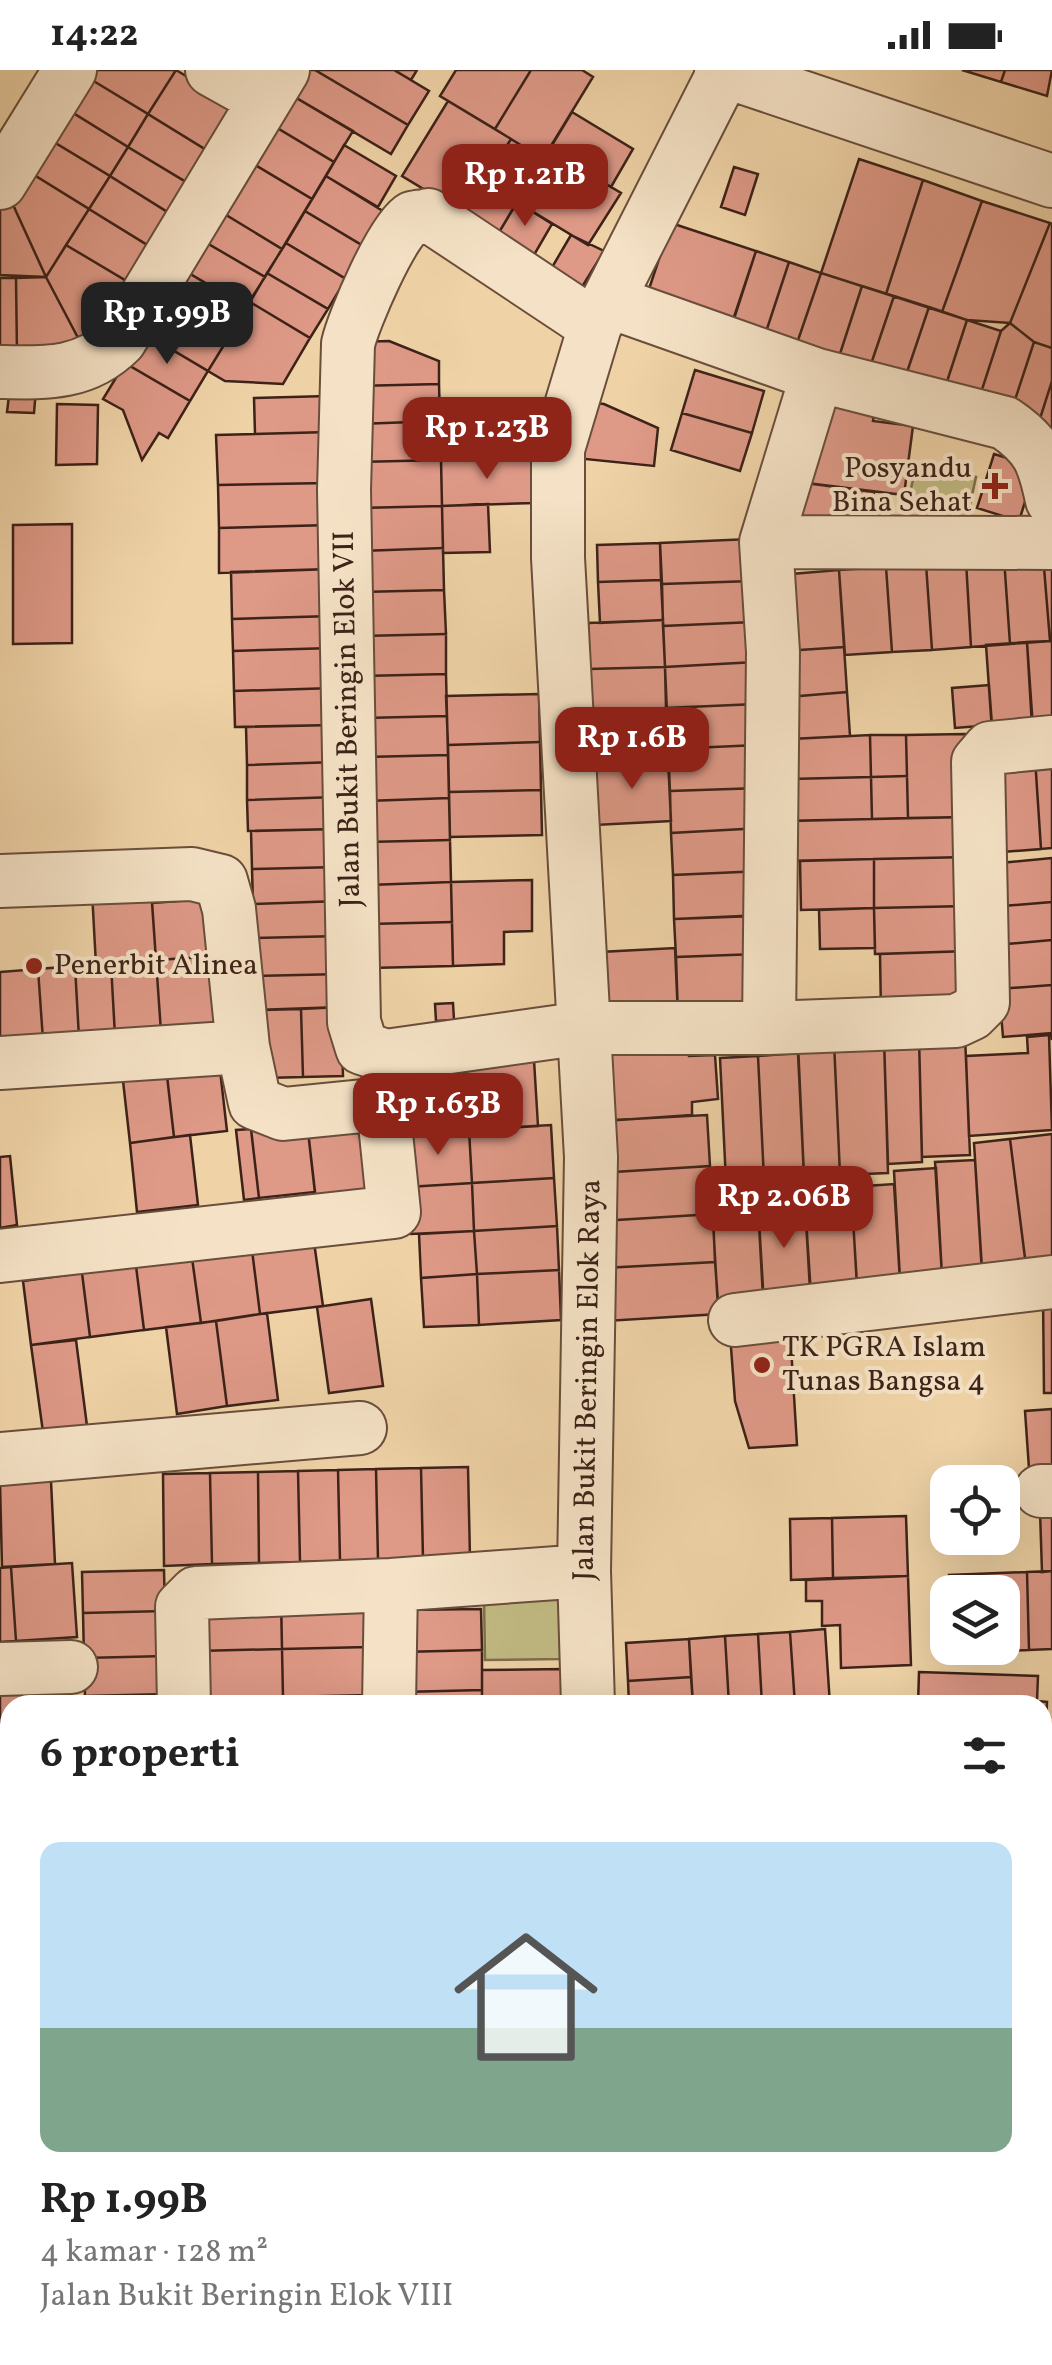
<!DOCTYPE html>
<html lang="id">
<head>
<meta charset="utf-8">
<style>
	body { margin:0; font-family:Vollkorn,serif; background:#f6f6f6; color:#222; height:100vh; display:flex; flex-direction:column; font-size:38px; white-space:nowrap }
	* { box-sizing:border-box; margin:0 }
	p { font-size:32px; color:#767676 }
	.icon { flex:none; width:55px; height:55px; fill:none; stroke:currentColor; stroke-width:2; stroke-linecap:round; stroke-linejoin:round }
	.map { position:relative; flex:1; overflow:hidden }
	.details { position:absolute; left:0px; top:1625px; width:1052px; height:670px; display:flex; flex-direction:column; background:#fff; border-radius:30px 30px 0 0; box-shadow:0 10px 40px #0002 }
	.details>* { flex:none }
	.buttons { position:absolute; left:930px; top:1395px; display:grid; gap:20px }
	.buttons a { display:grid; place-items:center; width:90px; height:90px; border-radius:20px; background:#fff; box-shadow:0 10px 40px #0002; font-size:50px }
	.price { position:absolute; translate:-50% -85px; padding:0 22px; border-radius:20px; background:#8f2418; color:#fff; font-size:32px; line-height:65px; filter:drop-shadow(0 2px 5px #0008) }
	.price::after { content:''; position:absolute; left:50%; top:60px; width:30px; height:22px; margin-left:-15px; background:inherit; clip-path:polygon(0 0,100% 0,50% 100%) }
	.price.current { background:#222; color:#fff }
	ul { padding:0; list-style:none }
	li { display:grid; align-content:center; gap:20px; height:530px; padding:0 40px }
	li span { display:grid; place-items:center; height:310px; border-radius:20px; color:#555 }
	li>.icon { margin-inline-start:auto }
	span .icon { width:180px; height:180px; fill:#fffc; stroke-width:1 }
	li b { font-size:42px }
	h2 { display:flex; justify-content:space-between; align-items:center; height:120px; padding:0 40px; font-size:42px }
	.status { display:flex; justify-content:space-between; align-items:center; height:70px; padding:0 50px; background:#fff; direction:ltr }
	.status svg { height:28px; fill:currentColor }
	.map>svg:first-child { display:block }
	.green { fill:#c1ba82; stroke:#7e6e4d; stroke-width:2.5 }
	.building { fill:#de9987; stroke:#3c2218; stroke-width:2.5 }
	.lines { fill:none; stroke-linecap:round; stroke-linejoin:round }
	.minor-casing { stroke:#694e3c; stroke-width:56 }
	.minor { stroke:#f5e2c6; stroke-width:52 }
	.poi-dot { fill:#8f2418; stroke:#f5e2c6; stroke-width:4 }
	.labels { text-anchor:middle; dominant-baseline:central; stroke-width:8; stroke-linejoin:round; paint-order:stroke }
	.poi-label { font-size:30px; fill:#3c2218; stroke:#f5e2c6; text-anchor:start }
	.street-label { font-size:30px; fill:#3c2218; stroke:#f5e2c6 }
</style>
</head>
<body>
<div class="status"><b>14:22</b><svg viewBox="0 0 49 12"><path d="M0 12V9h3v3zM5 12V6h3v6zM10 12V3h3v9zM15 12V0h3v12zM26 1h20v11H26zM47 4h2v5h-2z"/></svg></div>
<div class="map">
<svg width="1052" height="2295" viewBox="0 0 1052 2295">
	<rect width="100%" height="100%" fill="#efd3a7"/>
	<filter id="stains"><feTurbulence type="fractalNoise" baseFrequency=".002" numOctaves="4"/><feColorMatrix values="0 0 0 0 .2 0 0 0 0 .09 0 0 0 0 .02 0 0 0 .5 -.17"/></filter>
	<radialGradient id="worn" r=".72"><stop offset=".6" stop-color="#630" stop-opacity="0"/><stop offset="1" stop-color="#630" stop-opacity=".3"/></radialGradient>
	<path class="green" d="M917,394L976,407L968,444L908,430Z
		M560,1526L561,1589L485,1590L484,1528Z"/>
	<path class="building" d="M85,0H176L148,44L82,4Z
		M176,0L244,41L216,86L148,44Z
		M302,0H315L408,55L391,84L288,23Z
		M315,0H394L429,21L408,55Z
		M394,0H417L411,10Z
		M456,0H531L495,59L440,26Z
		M531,0H582L593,7L543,89L495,59Z
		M962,0H1005L1001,12Z
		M1005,0H1052L1047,26L1001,12Z
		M82,4L148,44L128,77L62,36Z
		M288,23L353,61L334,92L269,53Z
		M448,31L511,69L465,144L402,106Z
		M62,36L128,77L110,106L44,66Z
		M572,42L633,79L611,117L549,80Z
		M148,44L216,86L196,118L128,77Z
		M269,53L334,92L312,129L247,90Z
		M44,66L110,106L89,139L23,98Z
		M511,69L543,89L498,164L465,144Z
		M344,75L396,106L378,137L326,106Z
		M128,77L196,118L177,148L110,106Z
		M549,80L621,123L588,175L517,132Z
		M859,89L923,110L886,224L821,203Z
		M247,90L312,129L282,179L218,140Z
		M734,97L758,104L745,145L721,137Z
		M23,98L89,139L46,207L9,126Z
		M110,106L177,148L157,181L89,139Z
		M326,106L386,143L365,177L305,141Z
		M923,110L982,131L942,242L886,224Z
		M0,126H9L46,207L0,205Z
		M982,131L1050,153L1010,253L967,250L942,242Z
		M517,132L552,154L534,185L498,164Z
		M89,139L157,181L135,216L66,175Z
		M218,140L282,179L265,207L200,169Z
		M305,141L365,177L346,209L286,173Z
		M671,153L756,181L732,253L647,225Z
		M1050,153L1052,154V278L1034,272L1010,253Z
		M571,165L604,181L582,217L551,199Z
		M200,169L265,207L246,237L182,199Z
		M286,173L346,209L328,239L267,203Z
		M66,175L135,216L86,283L46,207Z
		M756,181L789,192L764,268L731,258Z
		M789,192L821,203L795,279L764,268Z
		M182,199L246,237L229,267L164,229Z
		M267,203L328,239L310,268L250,232Z
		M821,203L862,216L837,293L795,279Z
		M46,207L86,283L17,285L16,208Z
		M0,208H16L17,285H0Z
		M862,216L894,226L868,303L837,293Z
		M894,226L929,237L903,314L868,303Z
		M164,229L229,267L208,301L144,263Z
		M250,232L310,268L283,314L225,311L208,301Z
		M929,237L967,250L942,327L903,314Z
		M967,250L1001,261L976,338L942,327Z
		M1010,253L1034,272L1009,348L976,338L1001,261Z
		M144,263L208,301L190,331L125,293Z
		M389,271L439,291V314L357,316L356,272Z
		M1034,272L1052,278V311L1037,358L1009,348Z
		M125,293L190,331L168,368L159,363L142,390L123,340L103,329Z
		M695,300L764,321L752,363L682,343Z
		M1052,311V363L1037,358Z
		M439,314L440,351L358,354L357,316Z
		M10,317L36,319L34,343L7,342Z
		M327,326L328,362L255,364L254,328Z
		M819,326L876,333L873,351L913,356L904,425L807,413Z
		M581,331L604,334L658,358L654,396L575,388Z
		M57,334L98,335L97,394L56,395Z
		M682,343L752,363L740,401L671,380Z
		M440,351L441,390L359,392L358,354Z
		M328,362L329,413L218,415L216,365Z
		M994,384L1036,397L1019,451L977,438Z
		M533,387L534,433L442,436L441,390Z
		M441,390L442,436L360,438L359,392Z
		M790,411L874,422L870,452L782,449Z
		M329,413L330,455L219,458L218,415Z
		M488,434L490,482L443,483L442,436Z
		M442,436L443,478L361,481L360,438Z
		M72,454V573L13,574V455Z
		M330,455V499L219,503V458Z
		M750,469L752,511L662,514L660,473Z
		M660,473L661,510L598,512L597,475Z
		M443,478L444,520L362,522L361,481Z
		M1052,484V571H1050L1043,485Z
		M1043,485L1050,571L1010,574L1004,488Z
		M1004,488L1010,574L971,577L966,491Z
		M966,491L971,577L932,580L926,494Z
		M926,494L932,580L892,582L886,497Z
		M886,497L892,582L845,585L839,500Z
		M330,499L332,546L232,549L231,502Z
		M839,500L844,577L785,581L779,505Z
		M661,510L663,550L600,553L598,512Z
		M752,511L753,552L663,556L662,514Z
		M444,520L446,564L363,566L362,522Z
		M332,546L333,578L233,581L232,549Z
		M663,550L665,597L589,599L588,553Z
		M753,552L755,592L665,597L663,556Z
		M446,564V604L364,606L363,566Z
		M1052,571V654L1032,656L1027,572Z
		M1027,572L1033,658L992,661L986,575Z
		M844,577L847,622L788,627L785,581Z
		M333,578L334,618L234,621L233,581Z
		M755,592L756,634L666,638L665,597Z
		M665,597L667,643L591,647L589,599Z
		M446,604L447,646L365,648L364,606Z
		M989,615L992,655L955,658L952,618Z
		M334,618V655L235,657L234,621Z
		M847,622L850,666L791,669L788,627Z
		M539,624L540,672L448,675L446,626Z
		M756,634L758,675L668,679L666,638Z
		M667,643L668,689L593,692L591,647Z
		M447,646L448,685L366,687L365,648Z
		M334,655L335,692L247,695L246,657Z
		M965,664L967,747L908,748L906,665Z
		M870,665H906L907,706L871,707Z
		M870,665L871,707L791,709V669Z
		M540,672L541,720L449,722L448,675Z
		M758,675L760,718L670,721L668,679Z
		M448,685L449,728L367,731L366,687Z
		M1052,687V778L1041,779L1035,688Z
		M1035,688L1041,779L990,783L983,691Z
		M668,689L671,751L595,755L593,692Z
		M335,692L336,727L247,730V695Z
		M907,706L908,748L872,749L871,707Z
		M871,707L872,749L792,751L791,709Z
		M760,718L761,758L671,763L670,721Z
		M541,720L542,765L450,767L449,722Z
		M336,727L337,759L248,761L247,730Z
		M449,728L450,770L368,772L367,731Z
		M967,747L968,787L783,791L782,751Z
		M761,758L762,801L673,805L671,763Z
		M337,759L338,797L252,799L251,761Z
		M450,770L451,812L369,815L368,772Z
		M968,787V836L874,838V789Z
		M1052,788V832L992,837L990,794Z
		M874,789V838L801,840L800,791Z
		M338,797L339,831L253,834L252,799Z
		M762,801L764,845L674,849L673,805Z
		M532,810V861L504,862V894L453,896L451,812Z
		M451,812L452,852L370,854L369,815Z
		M151,817L156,890L96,895L92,822Z
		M218,828L222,886L156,890L152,833Z
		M339,831L340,866L254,868L253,834Z
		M1052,832V870L996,875L992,837Z
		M968,836L969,881L875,884L874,838Z
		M874,838L875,878L820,879L819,840Z
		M756,846L757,884L676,887L674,849Z
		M452,852L453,896L371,898L370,854Z
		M340,866L341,904L255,906L254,868Z
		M1052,870V915L999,919L996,875Z
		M675,878L678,946L602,950L600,882Z
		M969,881L971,941L881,943L880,884Z
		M757,884L759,943L678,946L676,887Z
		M222,886L227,958L161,962L156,890Z
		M156,890L161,962L115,966L111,894Z
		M111,894L115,966L79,968L75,896Z
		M75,896L79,968L43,970L38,899Z
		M38,899L43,970L0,973V902Z
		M341,904V937L255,940V906Z
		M1052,915V970L1051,963L1003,967L999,919Z
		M453,933L454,950L436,951L435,934Z
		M341,937L343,1006L303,1007L301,939Z
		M301,939L303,1007L265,1008L263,940Z
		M1049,965L1052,1060L969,1066L966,986L1028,983L1027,967Z
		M965,966L970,1085L922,1087L919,968Z
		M919,968L922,1092L888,1094L884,969Z
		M884,969L888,1103L840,1105L834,972Z
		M834,972L841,1126L805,1128L798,974Z
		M688,976L689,986L715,985L718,1029L692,1032V1045L605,1051L601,981Z
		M798,983L805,1128L765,1130L758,986Z
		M465,984L469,1060L405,1063L403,1010L430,1008L429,987Z
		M758,986L765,1130L727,1132L720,988Z
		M534,990L538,1056L469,1060L466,993Z
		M219,991L227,1061L174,1067L166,997Z
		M166,997L174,1067L130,1073L122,1002Z
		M707,1045L710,1096L598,1103L595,1051Z
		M307,1052L315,1122L259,1128L251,1059Z
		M372,1053L380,1125L316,1132L308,1061Z
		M551,1055L554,1108L472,1113L469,1060Z
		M251,1059L259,1128L244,1130L236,1060Z
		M469,1060L472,1113L408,1117L405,1063Z
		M1052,1064V1192L1026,1196L1010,1069Z
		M190,1065L198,1135L137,1142L130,1073Z
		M1010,1069L1026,1196L982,1199L974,1073Z
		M10,1086L17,1155L0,1158V1087Z
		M975,1090L982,1203L942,1206L935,1092Z
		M710,1096L713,1144L601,1151L598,1103Z
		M936,1098L942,1206L900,1209L894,1101Z
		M554,1108L557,1156L474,1161L472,1113Z
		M472,1113L474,1161L411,1164L408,1117Z
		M894,1114L900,1211L857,1214L851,1117Z
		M852,1131L857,1217L810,1220L805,1134Z
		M805,1134L811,1225L763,1227L758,1137Z
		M713,1144L715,1192L604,1198L601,1151Z
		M759,1150L764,1235L718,1238L713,1152Z
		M557,1156L559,1200L477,1204L474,1161Z
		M474,1161L477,1204L421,1208L419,1164Z
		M314,1172L323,1236L260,1244L252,1180Z
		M252,1180L260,1244L201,1253L192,1188Z
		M192,1188L201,1253L144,1260L136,1196Z
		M715,1192L719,1244L606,1251L604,1198Z
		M136,1196L144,1260L90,1267L82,1203Z
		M559,1200L561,1250L479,1255L477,1204Z
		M82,1203L90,1267L31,1275L23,1211Z
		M477,1204L479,1255L424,1257L421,1208Z
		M1052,1224V1323H1044L1043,1225Z
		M371,1229L383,1316L329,1323L317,1237Z
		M267,1243L278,1330L227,1336L216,1251Z
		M216,1251L227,1336L177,1344L166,1257Z
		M790,1260L797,1375L749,1378L735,1331L730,1264Z
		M76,1270L87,1356L43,1362L31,1275Z
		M1052,1339V1412L1030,1413L1025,1341Z
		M468,1397L470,1488L423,1489L421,1398Z
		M421,1398L423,1489L378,1490L376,1399Z
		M376,1399L378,1490L340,1491L338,1400Z
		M338,1400L340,1491L300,1492L298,1401Z
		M298,1401L300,1492L259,1493L258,1402Z
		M258,1402L259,1493L212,1494L210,1403Z
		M210,1403L212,1494L164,1496L163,1404Z
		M51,1411L55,1494L2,1497L0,1414Z
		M1040,1441H1052V1501L1042,1502Z
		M906,1446L908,1506L833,1508L832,1448Z
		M832,1448L833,1508L791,1510L790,1449Z
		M72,1493L77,1567L16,1571L11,1497Z
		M11,1497L16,1571L0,1572V1498Z
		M164,1500L165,1541L83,1543L82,1502Z
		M1052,1501V1579L1029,1580L1027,1502Z
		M1027,1502L1029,1580L952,1583L951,1578H1002V1522H950L949,1505Z
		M908,1506L911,1595L841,1598L840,1555L822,1556V1531H806V1510Z
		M368,1523V1577L282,1579L281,1525Z
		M281,1531L282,1579L197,1581V1533Z
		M481,1539L482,1580L402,1582V1540Z
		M165,1541L166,1586L84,1588L83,1543Z
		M825,1559L830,1635H795L790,1562Z
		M790,1562L795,1635H762L758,1564Z
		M758,1564L762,1635H729L725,1566Z
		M725,1566L729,1635H693L689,1569Z
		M689,1569L691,1607L628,1611L626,1573Z
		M368,1577L370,1625L283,1627L282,1579Z
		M282,1579L283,1627L198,1629L197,1581Z
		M482,1580V1620L403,1622L402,1582Z
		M166,1586L167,1624L85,1626L84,1588Z
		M565,1599V1635H482V1600Z
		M919,1602L1038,1606L1037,1631L1047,1632L1046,1662H1042V1635H918Z
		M23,1604L25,1635H10V1685L0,1686V1605Z
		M691,1607L693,1635H629L628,1611Z
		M482,1620V1635H403V1622Z
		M167,1624V1635H85V1626Z
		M370,1625V1635H283V1627Z
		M283,1627V1635H198V1629Z
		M7,1685L10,1775H0V1686Z
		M1042,1704L1052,1706V1776L1042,1775Z
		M1042,1775L1052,1776V1857L1042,1855Z
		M0,1955L10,1957V2042L0,2040Z"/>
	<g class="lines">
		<defs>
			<path id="minor" d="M212,0L264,29
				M721,0L1052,111
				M0,113L70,0
				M608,231L817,305L1005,353C1039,376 1044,392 1052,430
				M595,256L428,145C426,146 414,147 412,148C393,158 353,251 348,274L344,420L354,952L362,978L386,986L584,958H769L956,951L971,944L983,932L978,692L990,678L1052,672
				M0,302C46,303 85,305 120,270L283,0
				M766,472L1052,473
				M0,811L192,804L221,811L229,839L243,977
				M769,958L773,582L766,472L817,305
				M0,993L243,977L255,1033L283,1044L383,1034L394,1142L0,1186
				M735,1250L1052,1212
				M0,1389L360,1358
				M1041,1421H1052
				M0,1599L71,1597
				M184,1635L182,1537L196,1523L391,1515L584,1501
				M389,1635L391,1515
				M588,1635L584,1501L591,1087L558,488V379L595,256L724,2
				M0,1946L10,1948
				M1042,2093L1052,2090
				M0,2099L10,2101"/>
		</defs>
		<use href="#minor" class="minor-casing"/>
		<use href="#minor" class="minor"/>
	</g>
	<g class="poi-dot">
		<path d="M990 401h10v10h10v10h-10v10h-10v-10h-10v-10h10z"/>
		<circle cx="34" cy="896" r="10"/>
		<circle cx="762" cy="1295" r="10"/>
	</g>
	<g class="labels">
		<g class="poi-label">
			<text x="972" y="399" text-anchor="end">Posyandu<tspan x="972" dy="34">Bina Sehat</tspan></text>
			<text x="54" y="896">Penerbit Alinea</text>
			<text x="782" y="1278">TK PGRA Islam<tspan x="782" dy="34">Tunas Bangsa 4</tspan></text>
		</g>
		<g class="street-label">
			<text transform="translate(348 649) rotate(-91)">Jalan Bukit Beringin Elok VII</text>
			<text transform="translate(588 1310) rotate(-89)">Jalan Bukit Beringin Elok Raya</text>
		</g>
	</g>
	<rect width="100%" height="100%" filter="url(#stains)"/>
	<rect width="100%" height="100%" fill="url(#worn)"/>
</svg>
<div class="buttons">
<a><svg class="icon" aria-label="locate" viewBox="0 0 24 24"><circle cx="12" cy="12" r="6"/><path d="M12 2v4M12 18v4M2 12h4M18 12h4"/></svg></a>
<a><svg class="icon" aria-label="layers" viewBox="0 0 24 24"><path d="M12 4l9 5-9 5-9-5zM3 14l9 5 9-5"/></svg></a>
</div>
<b class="price" style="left:525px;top:159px">Rp 1.21B</b>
<b class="price current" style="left:167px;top:297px">Rp 1.99B</b>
<b class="price" style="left:487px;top:412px">Rp 1.23B</b>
<b class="price" style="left:632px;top:722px">Rp 1.6B</b>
<b class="price" style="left:438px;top:1088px">Rp 1.63B</b>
<b class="price" style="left:784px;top:1181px">Rp 2.06B</b>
<section class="details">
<h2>6 properti<svg class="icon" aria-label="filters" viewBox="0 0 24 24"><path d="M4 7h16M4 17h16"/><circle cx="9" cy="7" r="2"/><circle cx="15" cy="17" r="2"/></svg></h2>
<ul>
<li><span style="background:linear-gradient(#bfe0f5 60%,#7fa58c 0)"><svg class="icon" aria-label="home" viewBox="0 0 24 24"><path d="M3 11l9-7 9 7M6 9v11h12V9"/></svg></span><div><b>Rp 1.99B</b><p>4 kamar · 128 m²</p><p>Jalan Bukit Beringin Elok VIII</p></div></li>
</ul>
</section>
</div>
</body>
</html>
